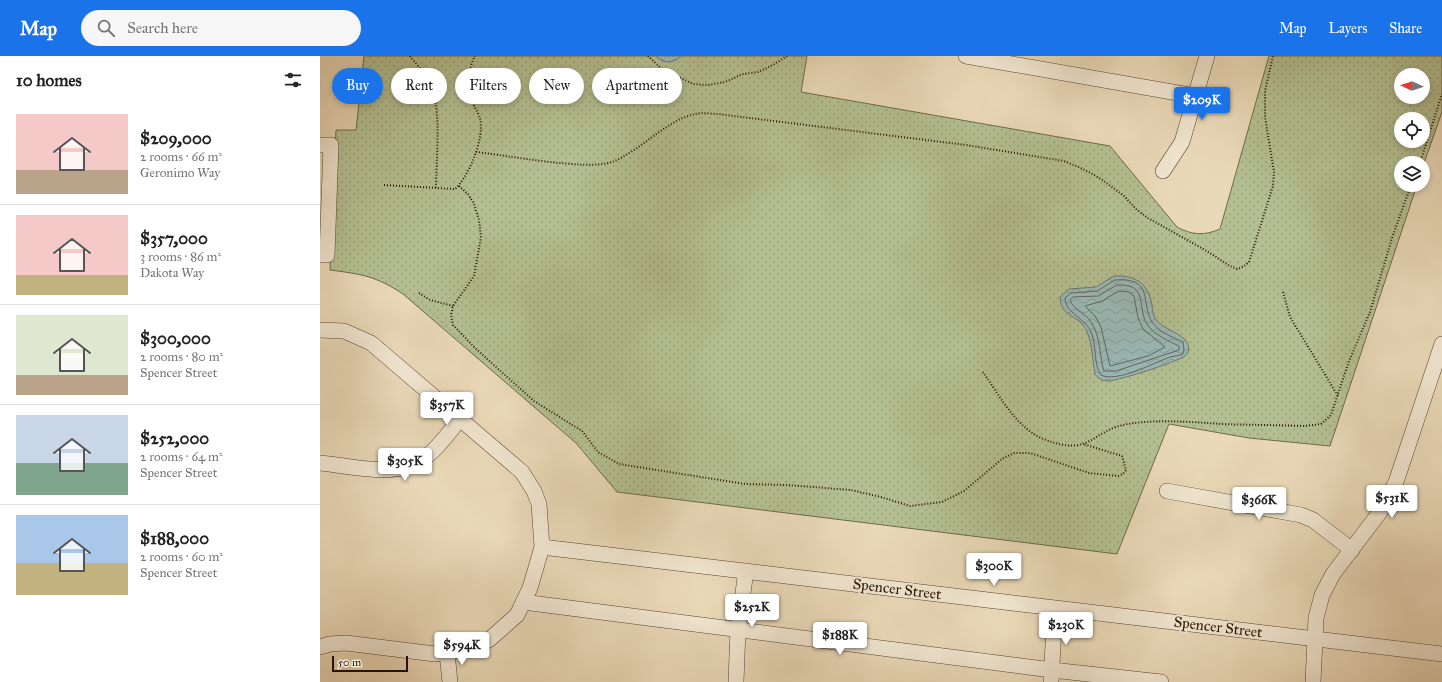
<!DOCTYPE html>
<html lang="en">
<head>
<meta charset="utf-8">
<style>
	body { margin:0; font-family:"IM FELL Great Primer",serif; background:#f6f6f6; color:#222; height:100vh; display:flex; flex-direction:column; font-size:15px; white-space:nowrap }
	* { box-sizing:border-box; margin:0 }
	p { font-size:13px; color:#767676 }
	.icon { flex:none; width:22px; height:22px; fill:none; stroke:currentColor; stroke-width:2; stroke-linecap:round; stroke-linejoin:round }
	.map { position:relative; flex:1; overflow:hidden }
	.details { display:flex; flex-direction:column; background:#fff; width:320px }
	.details>* { flex:none }
	.hud { position:absolute; left:12px; top:12px; width:380px; height:36px; display:flex; gap:8px }
	.needle { width:26px; rotate:273deg }
	.buttons { position:absolute; left:1074px; top:12px; display:grid; gap:8px }
	.buttons a { display:grid; place-items:center; width:36px; height:36px; border-radius:50%; background:#fff; box-shadow:0 2px 6px #0003; font-size:20px }
	.scale { position:absolute; left:12px; bottom:10px; width:76px; box-sizing:border-box; padding-left:4px; border:2px solid #291303; border-top:0; font-size:11px; line-height:14px; white-space:nowrap; color:#291303; -webkit-text-stroke:3px #f1e6d1; paint-order:stroke }
	.price { position:absolute; translate:-50% -34px; padding:0 9px; border-radius:4px; background:#fff; color:#222; font-size:13px; line-height:26px; filter:drop-shadow(0 1px 2px #0008) }
	.price::after { content:''; position:absolute; left:50%; top:24px; width:12px; height:9px; margin-left:-6px; background:inherit; clip-path:polygon(0 0,100% 0,50% 100%) }
	.price.on { background:#1a73e8; color:#fff }
	ul { padding:0; list-style:none }
	li { display:flex; align-items:center; gap:12px; height:100px; padding:0 16px }
	li+li { border-top:1px solid #e0e0e0 }
	li span { display:grid; place-items:center; flex:none; width:112px; height:80px; border-radius:0px; color:#555 }
	li>.icon { margin-inline-start:auto }
	span .icon { width:48px; height:48px; fill:#fffc; stroke-width:1 }
	li b { font-size:17px }
	h2 { display:flex; justify-content:space-between; align-items:center; height:48px; padding:0 16px; font-size:17px }
	.tag { padding:0 14px; border-radius:18px; background:#fff; box-shadow:0 2px 6px #0003; font-size:14px; line-height:36px }
	.tag.on { background:#1a73e8; color:#fff }
	header { display:flex; align-items:center; gap:24px; box-sizing:border-box; height:56px; padding:0 20px; background:#1a73e8; color:#fff }
	header strong { font-size:19px }
	nav { display:flex; gap:22px; margin-inline-start:auto; font-size:14px }
	.search { width:280px; height:36px; background:#f6f6f6; display:flex; align-items:center; gap:10px; box-sizing:border-box; padding:0 14px; border-radius:22px; color:#767676; font-size:15px }
	main { display:flex; flex:1; min-height:0 }
	.map>svg:first-child { display:block }
	.green { fill:url(#green-dots); stroke:#6e6a4a; fill-rule:evenodd }
	.water { fill:url(#water-waves); stroke:#6d776f }
	.lines { fill:none; stroke-linecap:round; stroke-linejoin:round }
	.shore { stroke:#62665d; stroke-width:1 }
	.minor-casing { stroke:#594430; stroke-width:16 }
	.path { stroke:#291303; stroke-width:2; stroke-dasharray:1 2; stroke-linecap:butt }
	.minor { stroke:#f1e6d1; stroke-width:15 }
	.labels { text-anchor:middle; dominant-baseline:central; stroke-width:4; stroke-linejoin:round; paint-order:stroke }
	.street-label { font-size:15px; fill:#291303; stroke:#f1e6d1 }
</style>
</head>
<body>
<header>
<strong>Map</strong>
<div class="search"><svg class="icon" aria-label="search" viewBox="0 0 24 24"><circle cx="10" cy="10" r="6"/><path d="M15 15l6 6"/></svg>Search here</div>
<nav><a>Map</a><a>Layers</a><a>Share</a></nav>
</header>
<main>
<section class="details">
<h2>10 homes<svg class="icon" aria-label="filters" viewBox="0 0 24 24"><path d="M4 7h16M4 17h16"/><circle cx="9" cy="7" r="2"/><circle cx="15" cy="17" r="2"/></svg></h2>
<ul>
<li><span style="background:linear-gradient(#f6c9c9 70%,#b9a48a 0)"><svg class="icon" aria-label="home" viewBox="0 0 24 24"><path d="M3 11l9-7 9 7M6 9v11h12V9"/></svg></span><div><b>$209,000</b><p>2 rooms · 66 m²</p><p>Geronimo Way</p></div></li>
<li><span style="background:linear-gradient(#f6c9c9 75%,#c2b280 0)"><svg class="icon" aria-label="home" viewBox="0 0 24 24"><path d="M3 11l9-7 9 7M6 9v11h12V9"/></svg></span><div><b>$357,000</b><p>3 rooms · 86 m²</p><p>Dakota Way</p></div></li>
<li><span style="background:linear-gradient(#dfe7d0 75%,#b9a48a 0)"><svg class="icon" aria-label="home" viewBox="0 0 24 24"><path d="M3 11l9-7 9 7M6 9v11h12V9"/></svg></span><div><b>$300,000</b><p>2 rooms · 80 m²</p><p>Spencer Street</p></div></li>
<li><span style="background:linear-gradient(#c9d6e8 60%,#7fa58c 0)"><svg class="icon" aria-label="home" viewBox="0 0 24 24"><path d="M3 11l9-7 9 7M6 9v11h12V9"/></svg></span><div><b>$252,000</b><p>2 rooms · 64 m²</p><p>Spencer Street</p></div></li>
<li><span style="background:linear-gradient(#a9c7e8 60%,#c2b280 0)"><svg class="icon" aria-label="home" viewBox="0 0 24 24"><path d="M3 11l9-7 9 7M6 9v11h12V9"/></svg></span><div><b>$188,000</b><p>2 rooms · 60 m²</p><p>Spencer Street</p></div></li>
</ul>
</section>
<div class="map">
<svg width="1122" height="626" viewBox="0 0 1122 626">
	<defs>
		<pattern id="green-dots" width="8" height="8" patternUnits="userSpaceOnUse"><rect width="8" height="8" fill="#b4c092"/><path d="M2 2h.1M6 6h.1" fill="none" stroke="#9ba47c" stroke-width="1.8" stroke-linecap="round"/></pattern>
		<pattern id="water-waves" width="16" height="10" patternUnits="userSpaceOnUse"><rect width="16" height="10" fill="#9ab9b7"/><path d="M0 5q4-4 8 0t8 0" fill="none" stroke="#859e9c"/></pattern>
	</defs>
	<rect width="100%" height="100%" fill="#ead9b8"/>
	<filter id="stains"><feTurbulence type="fractalNoise" baseFrequency=".005" numOctaves="4"/><feColorMatrix values="0 0 0 0 .2 0 0 0 0 .09 0 0 0 0 .02 0 0 0 .5 -.17"/></filter>
	<radialGradient id="worn" r=".72"><stop offset=".6" stop-color="#630" stop-opacity="0"/><stop offset="1" stop-color="#630" stop-opacity=".3"/></radialGradient>
	<path class="green" d="M44,0H487L481,36L790,90L857,171C872,179 884,180 900,173L949,0H1122V56L1103,110V107H1081V129H1097L1010,390L929,382L849,368L797,498L297,436L256,387L83,238C56,220 41,218 10,214L16,74H36ZM1081,19H1103V41H1081ZM1081,63H1103V85H1081Z"/>
	<path class="water" d="M336,0H361C353,8 344,8 336,0Z
		M794,220C815,219 829,227 832,250C833,256 833,261 838,266C846,275 876,281 867,298C865,304 797,325 788,325C782,325 778,322 775,318C772,303 773,282 763,269C753,258 741,259 740,241L749,233L776,231Z"/>
	<g class="lines">
		<path class="shore" d="M795,224C835,221 820,247 832,266C839,276 852,281 863,286L864,294L863,298C858,300 854,300 850,301C834,307 796,327 781,319C773,308 777,289 771,276C765,262 745,257 745,242L751,237L777,235Z
			M797,229C831,227 815,254 829,271C837,280 849,285 859,290V294L796,315H784C779,299 781,281 771,266C766,257 753,254 750,244L753,241L778,240Z
			M799,235L809,236L814,240L818,262L823,273L845,291L828,300L790,310L781,271L775,260L765,250L782,245Z"/>
		<defs>
			<path id="minor" d="M646,0L875,40
				M0,89H11L7,199H0
				M843,115L862,86L887,0
				M0,274L24,275L51,287L202,416L214,435L219,448L222,491L210,532L197,559L170,583L154,592L115,598L26,587L10,588L0,591
				M0,407C33,410 80,424 107,400C120,390 130,375 140,363
				M847,435L981,459L993,464L1032,494
				M222,491L1122,598
				M203,546L732,614L841,626
				M127,597L130,626
				M416,626L418,573L426,515
				M731,626L735,552
				M993,626L996,562L1002,539L1013,518L1060,456L1076,426L1122,288"/>
		</defs>
		<use href="#minor" class="minor-casing"/>
		<path class="path" d="M90,0C99,11 109,22 113,36C121,59 116,106 116,132
			M328,0L342,13L373,28L388,29L405,26L423,18L438,16L453,9L467,0
			M156,96C186,99 267,115 292,106C319,96 349,62 376,58C383,56 391,58 398,58L646,89L744,105L763,113L781,123L804,140L816,153L828,162L885,194L910,210L917,213L923,211L929,206L953,130L954,116L945,61V35L953,0
			M1100,107L1122,38
			M64,129L135,133C149,120 165,82 160,62C158,56 154,51 152,45C147,32 148,12 155,0
			M139,130L148,138L154,148L159,164L161,181L154,220L133,250L131,259L133,269L155,292L214,345L262,375L278,396L299,408L425,428L467,429L531,434L561,441L590,450L622,446L644,435L682,403L694,397H710L769,417L798,420L803,418L806,414L802,400L763,388
			M963,236L970,261L1018,340
			M99,237L110,244L133,250
			M663,316C680,340 697,374 726,384C772,401 771,374 808,368C839,363 871,366 902,368C930,369 957,369 985,370L1001,368L1011,359L1029,305L1050,256L1072,182L1091,129"/>
		<use href="#minor" class="minor"/>
	</g>
	<g class="labels">
		<g class="street-label">
			<text transform="translate(577 533) rotate(7)">Spencer Street</text>
			<text transform="translate(898 571) rotate(7)">Spencer Street</text>
		</g>
	</g>
	<rect width="100%" height="100%" filter="url(#stains)"/>
	<rect width="100%" height="100%" fill="url(#worn)"/>
</svg>
<div class="buttons">
<a><svg class="needle" viewBox="-14 -14 28 28"><path d="M0-13l5 13h-10z" fill="#e53935"/><path d="M0 13l5-13h-10z" fill="#767676"/></svg></a>
<a><svg class="icon" aria-label="locate" viewBox="0 0 24 24"><circle cx="12" cy="12" r="6"/><path d="M12 2v4M12 18v4M2 12h4M18 12h4"/></svg></a>
<a><svg class="icon" aria-label="layers" viewBox="0 0 24 24"><path d="M12 4l9 5-9 5-9-5zM3 14l9 5 9-5"/></svg></a>
</div>
<div class="scale">50 m</div>
<b class="price on" style="left:882px;top:65px">$209K</b>
<b class="price" style="left:127px;top:370px">$357K</b>
<b class="price" style="left:85px;top:426px">$305K</b>
<b class="price" style="left:1072px;top:463px">$531K</b>
<b class="price" style="left:939px;top:465px">$366K</b>
<b class="price" style="left:674px;top:531px">$300K</b>
<b class="price" style="left:432px;top:572px">$252K</b>
<b class="price" style="left:746px;top:590px">$230K</b>
<b class="price" style="left:520px;top:600px">$188K</b>
<b class="price" style="left:142px;top:610px">$594K</b>
<div class="hud">
<a class="tag on">Buy</a>
<a class="tag">Rent</a>
<a class="tag">Filters</a>
<a class="tag">New</a>
<a class="tag">Apartment</a>
</div>
</div>
</main>
</body>
</html>
